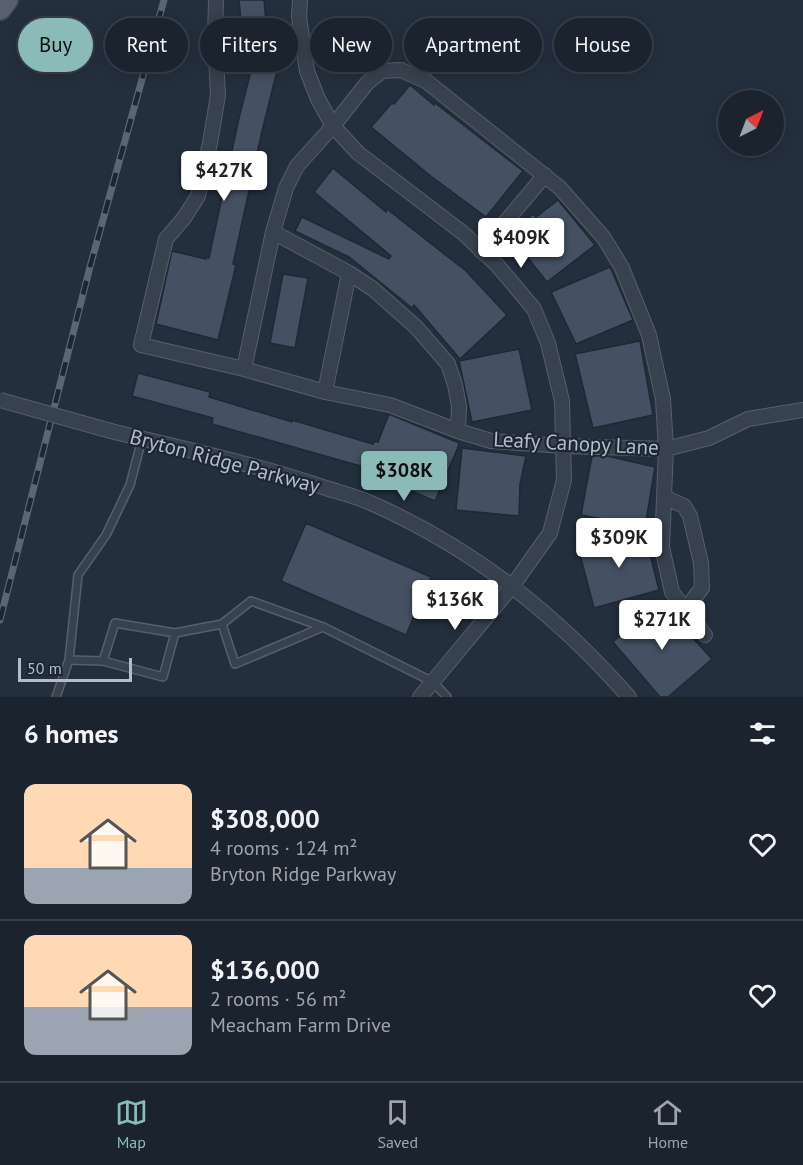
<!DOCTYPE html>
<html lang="en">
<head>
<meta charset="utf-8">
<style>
	body { margin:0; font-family:"PT Sans",sans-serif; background:#242b36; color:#f1f3f6; height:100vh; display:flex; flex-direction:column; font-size:22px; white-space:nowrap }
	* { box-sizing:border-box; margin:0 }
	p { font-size:20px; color:#a0a4aa }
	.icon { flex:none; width:33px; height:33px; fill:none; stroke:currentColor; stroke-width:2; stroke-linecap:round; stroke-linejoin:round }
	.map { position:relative; height:697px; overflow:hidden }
	.details { display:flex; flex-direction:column; background:#1b232e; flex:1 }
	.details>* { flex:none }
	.hud { position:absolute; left:18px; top:18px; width:768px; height:54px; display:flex; gap:12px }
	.needle { width:39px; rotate:42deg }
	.tools { position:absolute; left:718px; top:90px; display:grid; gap:12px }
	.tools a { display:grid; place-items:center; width:66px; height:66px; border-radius:50%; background:#1b232e; box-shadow:0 3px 15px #0003,0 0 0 2px #39404a; font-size:30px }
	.scale { position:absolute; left:18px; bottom:15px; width:114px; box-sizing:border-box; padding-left:6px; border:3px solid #b4bcc9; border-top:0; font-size:16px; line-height:21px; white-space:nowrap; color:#b4bcc9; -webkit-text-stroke:4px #1d2633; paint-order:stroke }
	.price { position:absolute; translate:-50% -51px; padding:0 14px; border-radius:6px; background:#fff; color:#222; font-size:20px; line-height:39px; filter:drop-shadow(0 2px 3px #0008) }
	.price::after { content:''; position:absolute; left:50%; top:36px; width:18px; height:14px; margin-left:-9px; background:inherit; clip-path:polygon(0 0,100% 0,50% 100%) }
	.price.active { background:#8bbbb9; color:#111 }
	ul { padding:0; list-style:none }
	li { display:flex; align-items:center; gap:18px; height:150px; padding:0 24px }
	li+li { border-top:2px solid #39404a }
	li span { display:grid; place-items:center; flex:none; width:168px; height:120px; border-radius:12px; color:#555 }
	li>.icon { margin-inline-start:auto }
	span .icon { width:72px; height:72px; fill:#fffc; stroke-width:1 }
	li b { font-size:26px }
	h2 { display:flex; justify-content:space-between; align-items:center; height:72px; padding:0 24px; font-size:26px }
	.pill { padding:0 21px; border-radius:27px; background:#1b232e; box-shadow:0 3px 15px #0003,0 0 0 2px #39404a; font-size:21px; line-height:54px }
	.pill.active { background:#8bbbb9; color:#111 }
	.tabs { display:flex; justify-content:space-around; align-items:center; height:84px; border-top:2px solid #39404a; background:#1b232e; font-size:16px; color:#a0a4aa }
	.tabs a { display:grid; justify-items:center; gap:3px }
	.tabs .active { color:#8bbbb9 }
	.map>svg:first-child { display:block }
	.building { fill:#455162; stroke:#1f2835; stroke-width:1.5 }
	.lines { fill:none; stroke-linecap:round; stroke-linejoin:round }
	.lane-casing { stroke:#565f6c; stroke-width:10 }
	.street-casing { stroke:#565f6c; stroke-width:16 }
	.primary-casing { stroke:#414a57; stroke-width:24 }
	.lane { stroke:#38414e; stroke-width:7 }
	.street { stroke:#38414e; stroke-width:14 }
	.primary { stroke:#56606e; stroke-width:21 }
	.rail-casing { stroke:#5a6575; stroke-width:7 }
	.rail { stroke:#1d2633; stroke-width:4.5; stroke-dasharray:14; stroke-linecap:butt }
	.street-bridge-casing { stroke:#565f6c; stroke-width:16; stroke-linecap:butt }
	.street-bridge { stroke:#38414e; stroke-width:14 }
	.labels { text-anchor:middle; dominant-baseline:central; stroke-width:4.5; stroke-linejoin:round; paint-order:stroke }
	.street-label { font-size:21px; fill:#b4bcc9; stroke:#1d2633 }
</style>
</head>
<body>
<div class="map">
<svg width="803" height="697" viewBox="0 0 803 697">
	<rect width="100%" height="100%" fill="#242f3e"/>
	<path class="building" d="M239,0H264L270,65L278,67L262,131L233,264L236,265L218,340L156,324L172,251L206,259V257L209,258L239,118L256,51L244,53Z
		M410,85L434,105L435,103L523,171L486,217L432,177L371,127L392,103L394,104Z
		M333,168L386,212L387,209L466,271L507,315L460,359L414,305L412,308L349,257L295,231L302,217L389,259L391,256L314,192Z
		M558,200L595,245L547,282L509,234L533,214L536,217Z
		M610,267L633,320L576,344L551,292Z
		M283,274L308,278L295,348L270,343Z
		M640,341L653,415L593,428L575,354Z
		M519,349L532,410L472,422L459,361Z
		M138,373L210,392L209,397L292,422V420L373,444L375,441L378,442L389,414L459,443L458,447L435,501L362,470L364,467L212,424L213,418L132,396Z
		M462,448L526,456L520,484L519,516L456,510Z
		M592,456H607L655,467L645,527L581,515Z
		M306,523L431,577L406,635L281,581Z
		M644,530L659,590L594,608L578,547Z
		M661,603L712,659L668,697H660L613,642L636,621L639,624Z"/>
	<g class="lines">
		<defs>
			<path id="lane" d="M222,624L235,664L323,627
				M175,633L222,624L251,601L323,627L433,682L447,697
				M69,660L103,661L163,677L175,633L115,623L103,661
				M56,697L69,660L78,575L106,535L130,485L142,439"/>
			<path id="street" d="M216,0L215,38L218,95L210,143L198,196L184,218L166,239L141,345L244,369L325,392L390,405L458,431L491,441L564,446L666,449L709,438L748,419L803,410
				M300,0L299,17L307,71L318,99L333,126L358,153L463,233L498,266L534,309L548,343L562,401L564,480L550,533L513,585L420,697
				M273,232L349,273L373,289L416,327L448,364L455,385L459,406L458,431
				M481,251L545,175
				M244,369L273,232L286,188L297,166L333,126L367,83L382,71L401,70L426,81L560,188L604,238L622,268L649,335L663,399L666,449L662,547L672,592L705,635
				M325,392L349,273
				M111,431C183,449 256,464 326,488C342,493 358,497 373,504C474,549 556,614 629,697
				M664,497L684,506L690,516L701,563L702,588L685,610"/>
			<path id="primary" d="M0,9L7,0"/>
		</defs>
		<use href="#lane" class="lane-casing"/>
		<use href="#street" class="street-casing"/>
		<use href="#primary" class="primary-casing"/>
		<use href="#lane" class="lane"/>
		<use href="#street" class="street"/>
		<use href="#primary" class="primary"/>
		<defs>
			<path id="rail" d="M0,620L91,263L164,0"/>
		</defs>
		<use href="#rail" class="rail-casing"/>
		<use href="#rail" class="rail"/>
		<defs>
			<path id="street-bridge" d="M0,400L111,431"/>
		</defs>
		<use href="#street-bridge" class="street-bridge-casing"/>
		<use href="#street-bridge" class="street-bridge"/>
	</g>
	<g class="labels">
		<g class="street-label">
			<text transform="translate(576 443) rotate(3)">Leafy Canopy Lane</text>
			<text transform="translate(225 461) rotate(15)">Bryton Ridge Parkway</text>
		</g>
	</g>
</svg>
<div class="tools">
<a><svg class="needle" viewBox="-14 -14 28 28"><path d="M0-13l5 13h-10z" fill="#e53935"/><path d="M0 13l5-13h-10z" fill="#a0a4aa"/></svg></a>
</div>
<div class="scale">50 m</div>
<b class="price" style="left:224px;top:202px">$427K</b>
<b class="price" style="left:521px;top:269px">$409K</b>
<b class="price active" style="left:404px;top:502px">$308K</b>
<b class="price" style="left:619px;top:569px">$309K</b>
<b class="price" style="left:455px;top:631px">$136K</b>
<b class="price" style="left:662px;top:651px">$271K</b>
<div class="hud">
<a class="pill active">Buy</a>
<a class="pill">Rent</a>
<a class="pill">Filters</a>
<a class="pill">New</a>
<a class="pill">Apartment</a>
<a class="pill">House</a>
</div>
</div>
<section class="details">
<h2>6 homes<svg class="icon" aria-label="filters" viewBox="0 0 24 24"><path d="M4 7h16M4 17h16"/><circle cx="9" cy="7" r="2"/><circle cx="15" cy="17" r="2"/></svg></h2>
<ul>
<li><span style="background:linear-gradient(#ffd9b3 70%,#9aa5b1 0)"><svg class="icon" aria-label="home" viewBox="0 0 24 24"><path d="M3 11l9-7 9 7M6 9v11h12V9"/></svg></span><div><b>$308,000</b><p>4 rooms · 124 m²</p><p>Bryton Ridge Parkway</p></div><svg class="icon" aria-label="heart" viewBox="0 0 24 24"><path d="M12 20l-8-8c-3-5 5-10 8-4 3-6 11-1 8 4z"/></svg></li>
<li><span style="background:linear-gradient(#ffd9b3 60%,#9aa5b1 0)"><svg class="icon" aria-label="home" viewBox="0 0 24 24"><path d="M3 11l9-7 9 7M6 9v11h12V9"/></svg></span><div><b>$136,000</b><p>2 rooms · 56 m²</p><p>Meacham Farm Drive</p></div><svg class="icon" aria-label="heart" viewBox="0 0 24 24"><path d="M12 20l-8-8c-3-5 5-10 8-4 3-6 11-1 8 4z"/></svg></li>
</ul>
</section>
<nav class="tabs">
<a class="active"><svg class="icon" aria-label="map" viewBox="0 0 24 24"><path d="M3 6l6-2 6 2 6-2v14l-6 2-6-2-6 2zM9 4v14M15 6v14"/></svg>Map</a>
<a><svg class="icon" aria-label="saved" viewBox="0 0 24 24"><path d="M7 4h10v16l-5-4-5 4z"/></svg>Saved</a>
<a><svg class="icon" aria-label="home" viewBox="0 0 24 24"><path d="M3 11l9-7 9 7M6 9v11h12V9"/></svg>Home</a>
</nav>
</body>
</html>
